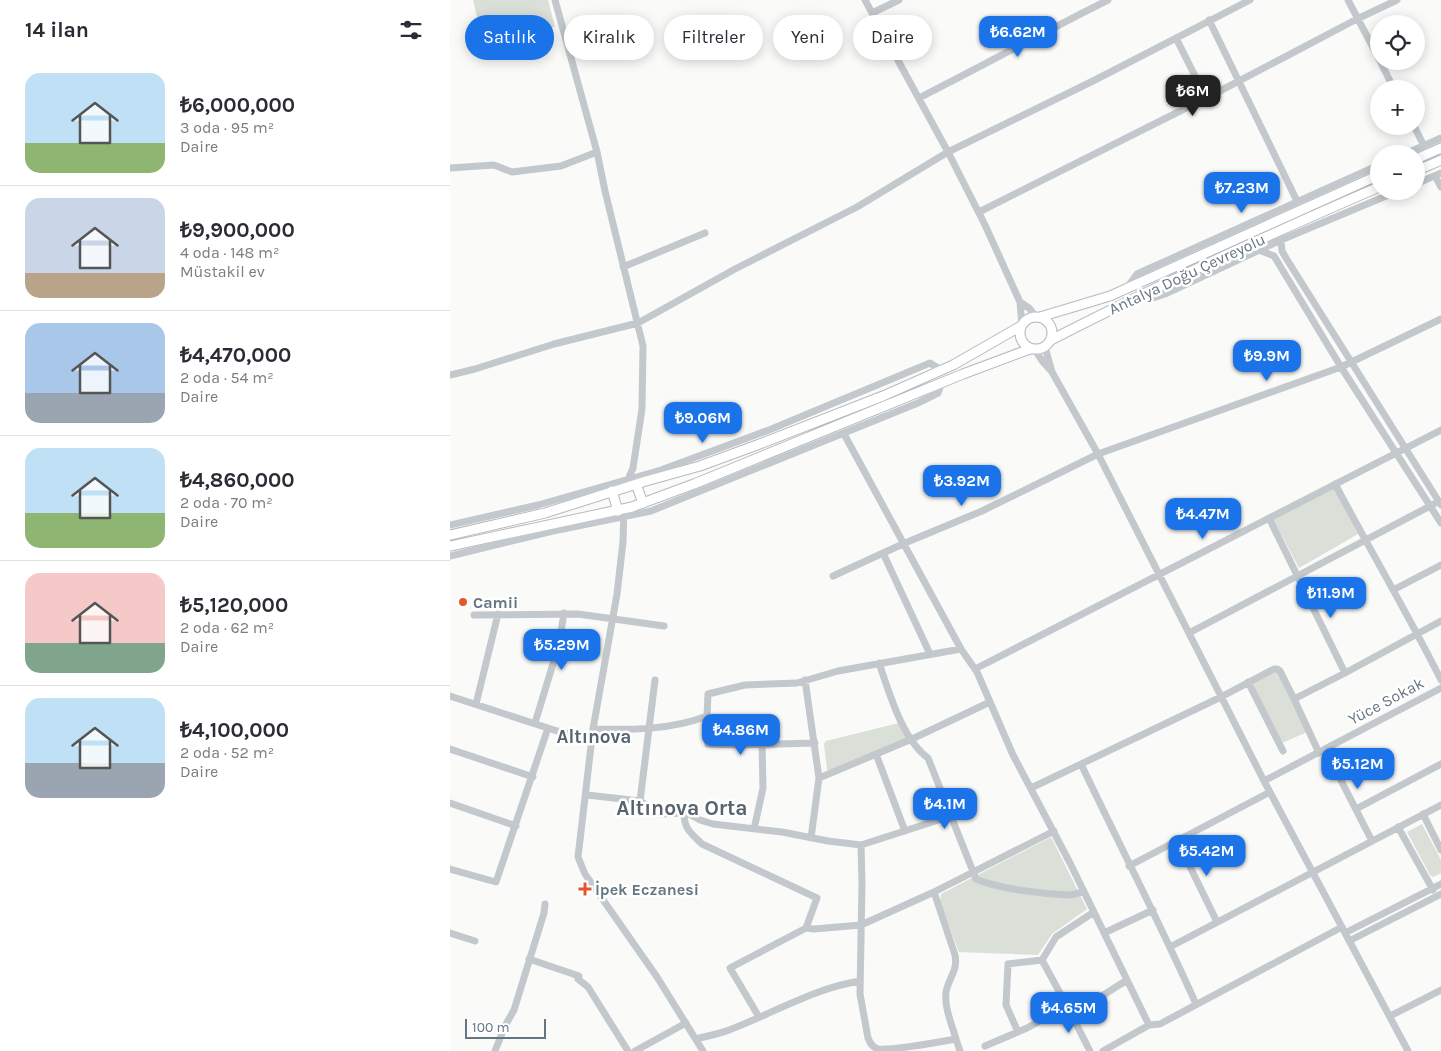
<!DOCTYPE html>
<html lang="tr">
<head>
<meta charset="utf-8">
<style>
	body { margin:0; font-family:Karla,sans-serif; background:#f7f7f7; color:#2b2b33; height:100vh; display:flex; flex-direction:column; font-size:19px; white-space:nowrap }
	* { box-sizing:border-box; margin:0 }
	p { font-size:16px; color:#7c7c81 }
	.icon { flex:none; width:28px; height:28px; fill:none; stroke:currentColor; stroke-width:2; stroke-linecap:round; stroke-linejoin:round }
	.map { position:relative; flex:1; overflow:hidden }
	.details { display:flex; flex-direction:column; background:#fff; width:450px }
	.details>* { flex:none }
	.guide { position:absolute; left:15px; top:15px; width:475px; height:45px; display:flex; gap:10px }
	.tools { position:absolute; left:920px; top:15px; display:grid; gap:10px }
	.tools a { display:grid; place-items:center; width:55px; height:55px; border-radius:50%; background:#fff; box-shadow:0 2px 12px #0003; font-size:25px }
	.scale { position:absolute; left:15px; bottom:12px; width:81px; box-sizing:border-box; padding-left:5px; border:2px solid #657683; border-top:0; font-size:14px; line-height:18px; white-space:nowrap; color:#657683; -webkit-text-stroke:4px #fff; paint-order:stroke }
	.price { position:absolute; translate:-50% -42px; padding:0 11px; border-radius:10px; background:#1a73e8; color:#fff; font-size:16px; line-height:32px; filter:drop-shadow(0 1px 2px #0008) }
	.price::after { content:''; position:absolute; left:50%; top:30px; width:15px; height:11px; margin-left:-8px; background:inherit; clip-path:polygon(0 0,100% 0,50% 100%) }
	.price.selected { background:#222; color:#fff }
	ul { padding:0; list-style:none }
	li { display:flex; align-items:center; gap:15px; height:125px; padding:0 25px }
	li+li { border-top:1px solid #e1e1e2 }
	li span { display:grid; place-items:center; flex:none; width:140px; height:100px; border-radius:15px; color:#555 }
	li>.icon { margin-inline-start:auto }
	span .icon { width:60px; height:60px; fill:#fffc; stroke-width:1 }
	li b { font-size:21px }
	h2 { display:flex; justify-content:space-between; align-items:center; height:60px; padding:0 25px; font-size:21px }
	.pill { padding:0 18px; border-radius:22px; background:#fff; box-shadow:0 2px 12px #0003; font-size:18px; line-height:45px }
	.pill.selected { background:#1a73e8; color:#fff }
	main { display:flex; flex:1; min-height:0 }
	.map>svg:first-child { display:block }
	.green { fill:#dadfd7 }
	.lines { fill:none; stroke-linecap:round; stroke-linejoin:round }
	.major-casing { stroke:#b5babe; stroke-width:11 }
	.minor { stroke:#c3c8cc; stroke-width:7 }
	.major { stroke:#fff; stroke-width:9 }
	.poi-dot { fill:#e4572e; stroke:#fff; stroke-width:2 }
	.labels { text-anchor:middle; dominant-baseline:central; stroke-width:5; stroke-linejoin:round; paint-order:stroke }
	.street-label { font-size:16px; fill:#657683; stroke:#fff }
	.poi-label { font-size:16px; font-weight:bold; fill:#657683; stroke:#fff; text-anchor:start }
	.quarter-label { font-size:19px; font-weight:bold; fill:#57646e; stroke:#fff }
	.district-label { font-size:21px; font-weight:bold; fill:#57646e; stroke:#fff }
</style>
</head>
<body>
<main>
<section class="details">
<h2>14 ilan<svg class="icon" aria-label="filters" viewBox="0 0 24 24"><path d="M4 7h16M4 17h16"/><circle cx="9" cy="7" r="2"/><circle cx="15" cy="17" r="2"/></svg></h2>
<ul>
<li><span style="background:linear-gradient(#bfe0f5 70%,#8fb573 0)"><svg class="icon" aria-label="home" viewBox="0 0 24 24"><path d="M3 11l9-7 9 7M6 9v11h12V9"/></svg></span><div><b>₺6,000,000</b><p>3 oda · 95 m²</p><p>Daire</p></div></li>
<li><span style="background:linear-gradient(#c9d6e8 75%,#b9a48a 0)"><svg class="icon" aria-label="home" viewBox="0 0 24 24"><path d="M3 11l9-7 9 7M6 9v11h12V9"/></svg></span><div><b>₺9,900,000</b><p>4 oda · 148 m²</p><p>Müstakil ev</p></div></li>
<li><span style="background:linear-gradient(#a9c7e8 70%,#9aa5b1 0)"><svg class="icon" aria-label="home" viewBox="0 0 24 24"><path d="M3 11l9-7 9 7M6 9v11h12V9"/></svg></span><div><b>₺4,470,000</b><p>2 oda · 54 m²</p><p>Daire</p></div></li>
<li><span style="background:linear-gradient(#bfe0f5 65%,#8fb573 0)"><svg class="icon" aria-label="home" viewBox="0 0 24 24"><path d="M3 11l9-7 9 7M6 9v11h12V9"/></svg></span><div><b>₺4,860,000</b><p>2 oda · 70 m²</p><p>Daire</p></div></li>
<li><span style="background:linear-gradient(#f6c9c9 70%,#7fa58c 0)"><svg class="icon" aria-label="home" viewBox="0 0 24 24"><path d="M3 11l9-7 9 7M6 9v11h12V9"/></svg></span><div><b>₺5,120,000</b><p>2 oda · 62 m²</p><p>Daire</p></div></li>
<li><span style="background:linear-gradient(#bfe0f5 65%,#9aa5b1 0)"><svg class="icon" aria-label="home" viewBox="0 0 24 24"><path d="M3 11l9-7 9 7M6 9v11h12V9"/></svg></span><div><b>₺4,100,000</b><p>2 oda · 52 m²</p><p>Daire</p></div></li>
</ul>
</section>
<div class="map">
<svg width="991" height="1051" viewBox="0 0 991 1051">
	<rect width="100%" height="100%" fill="#fafaf8"/>
	<path class="green" d="M23,0H98L105,27L32,39Z
		M884,488L908,534L849,568L823,519Z
		M827,671L857,730L855,733L832,743L802,684Z
		M449,723L457,738L378,771L377,769L374,744L376,741Z
		M972,824L991,860V873L983,877L980,875L957,832Z
		M601,837L637,909L602,934L588,955L509,952L490,903L491,894Z"/>
	<g class="lines">
		<defs>
			<path id="major" d="M966,159L991,148
				M966,171L991,160
				M570 333a16 16 0 1 1 32 0a16 16 0 1 1-32 0Z
				M590,317L660,296L929,175
				M601,340C708,285 818,235 929,187
				M186,484L193,503
				M162,491L168,511
				M0,535L95,513L196,481L250,466L307,445L433,396L503,365L571,326
				M0,546L182,507L244,484L513,374L580,349"/>
		</defs>
		<use href="#major" class="major-casing"/>
		<path class="minor" d="M105,0L147,152L155,191L193,346L192,409L183,468L177,482
			M415,0L498,152L535,225L570,302L572,325
			M898,0L929,59
			M422,13L449,0
			M759,20L847,201
			M726,38L756,98
			M930,61L944,89
			M469,98C532,66 594,32 658,0
			M964,126L974,146
			M955,154L991,138
			M0,168L44,165L62,172L111,166L147,152
			M985,176L991,187
			M966,184L991,173
			M529,212L768,92L907,19L947,0
			M831,240L832,251L836,258L991,505
			M809,250L824,256L891,367L991,523
			M173,267L255,233
			M676,289L687,274L929,165
			M686,297L700,299L715,294L831,240L948,191
			M570,302L579,308L586,317
			M595,347L602,372
			M585,350L593,362L602,372L648,454L814,781L958,1051
			M0,375L25,369L104,344L188,323L285,269L407,207L498,152L643,81L800,0
			M394,434L511,649
			M885,484C920,550 958,614 991,680
			M174,509L173,542L167,594L143,729L128,857L135,874L207,977L253,1051
			M819,518L895,673
			M0,525L88,505L211,470L319,430L480,363L491,370
			M433,553L480,654
			M0,556L103,531L201,511L468,403L488,393L492,382
			M383,576L455,543L532,511L648,454L891,367L991,319
			M943,590L991,565
			M24,615L128,614L214,626
			M739,633L984,504
			M429,663C439,692 452,739 478,758L526,879C549,889 593,894 619,895C624,895 629,893 634,891
			M525,669L991,430
			M355,680L369,778L361,838
			M798,682L833,751
			M0,696L107,731L143,738
			M26,704L48,614
			M257,716L259,724L258,744L288,745L365,743
			M85,723L109,644L114,613
			M143,729C181,730 221,730 257,716L258,694L295,685L347,683L388,671L511,649L527,672L563,755L620,863L699,1025L653,1051
			M0,749L83,777
			M875,749L922,841
			M869,753L844,699L895,673L991,621
			M426,754L455,831
			M631,764C669,844 710,923 746,1004
			M369,778L462,739L540,702
			M814,781L991,688
			M581,788L771,697L824,669H827L830,671L844,699
			M137,795L190,801L210,814L234,813L239,814L250,820L263,824L332,832L378,841L411,845L501,816
			M190,801L205,680
			M0,803L66,826
			M906,809L991,764
			M234,813C234,829 241,833 252,844L367,898L356,928
			M973,814L991,850
			M948,827L983,890
			M304,829L313,788L312,744
			M727,840L767,922
			M411,845L412,883L410,994L418,1038C420,1043 422,1047 428,1049C443,1051 488,1042 506,1039C502,1025 494,1007 496,992C499,977 508,971 505,955L484,892L604,831
			M679,866L820,792
			M0,869L46,882L98,728
			M0,933L25,941
			M654,933L703,910
			M895,933L991,884
			M899,941L991,894
			M720,947L991,805
			M79,959L129,976
			M128,979L138,987L178,1051
			M617,1006L640,1051
			M622,1015L677,980
			M940,1016L991,990
			M309,1017L280,968L356,928L364,929L411,925L484,892
			M699,1025L710,1024L892,927
			M568,1032L556,1005L558,964L592,960
			M246,1039C257,1036 269,1034 279,1030C322,1014 364,988 410,981
			M506,1039L510,1051
			M535,1046L577,1028L617,1006L592,960L606,937L644,912
			M45,1051L55,1026L64,1010L94,913L95,904
			M185,1051L236,1023"/>
		<use href="#major" class="major"/>
	</g>
	<g class="poi-dot">
		<circle cx="13" cy="602" r="5"/>
		<path d="M132.5 881.5h5v5h5v5h-5v5h-5v-5h-5v-5h5z"/>
	</g>
	<g class="labels">
		<g class="street-label">
			<text transform="translate(737 274) rotate(-25)">Antalya Doğu Çevreyolu</text>
			<text transform="translate(936 701) rotate(-28)">Yüce Sokak</text>
		</g>
		<g class="poi-label">
			<text x="23" y="602">Camii</text>
			<text x="145" y="889">İpek Eczanesi</text>
		</g>
		<g class="quarter-label">
			<text x="144" y="737">Altınova</text>
		</g>
		<g class="district-label">
			<text x="232" y="808">Altınova Orta</text>
		</g>
	</g>
</svg>
<div class="tools">
<a><svg class="icon" aria-label="locate" viewBox="0 0 24 24"><circle cx="12" cy="12" r="6"/><path d="M12 2v4M12 18v4M2 12h4M18 12h4"/></svg></a>
<a>+</a>
<a>−</a>
</div>
<div class="scale">100 m</div>
<b class="price" style="left:568px;top:58px">₺6.62M</b>
<b class="price selected" style="left:743px;top:117px">₺6M</b>
<b class="price" style="left:792px;top:214px">₺7.23M</b>
<b class="price" style="left:817px;top:382px">₺9.9M</b>
<b class="price" style="left:253px;top:444px">₺9.06M</b>
<b class="price" style="left:512px;top:507px">₺3.92M</b>
<b class="price" style="left:753px;top:540px">₺4.47M</b>
<b class="price" style="left:881px;top:619px">₺11.9M</b>
<b class="price" style="left:112px;top:671px">₺5.29M</b>
<b class="price" style="left:291px;top:756px">₺4.86M</b>
<b class="price" style="left:908px;top:790px">₺5.12M</b>
<b class="price" style="left:495px;top:830px">₺4.1M</b>
<b class="price" style="left:757px;top:877px">₺5.42M</b>
<b class="price" style="left:619px;top:1034px">₺4.65M</b>
<div class="guide">
<a class="pill selected">Satılık</a>
<a class="pill">Kiralık</a>
<a class="pill">Filtreler</a>
<a class="pill">Yeni</a>
<a class="pill">Daire</a>
</div>
</div>
</main>
</body>
</html>
